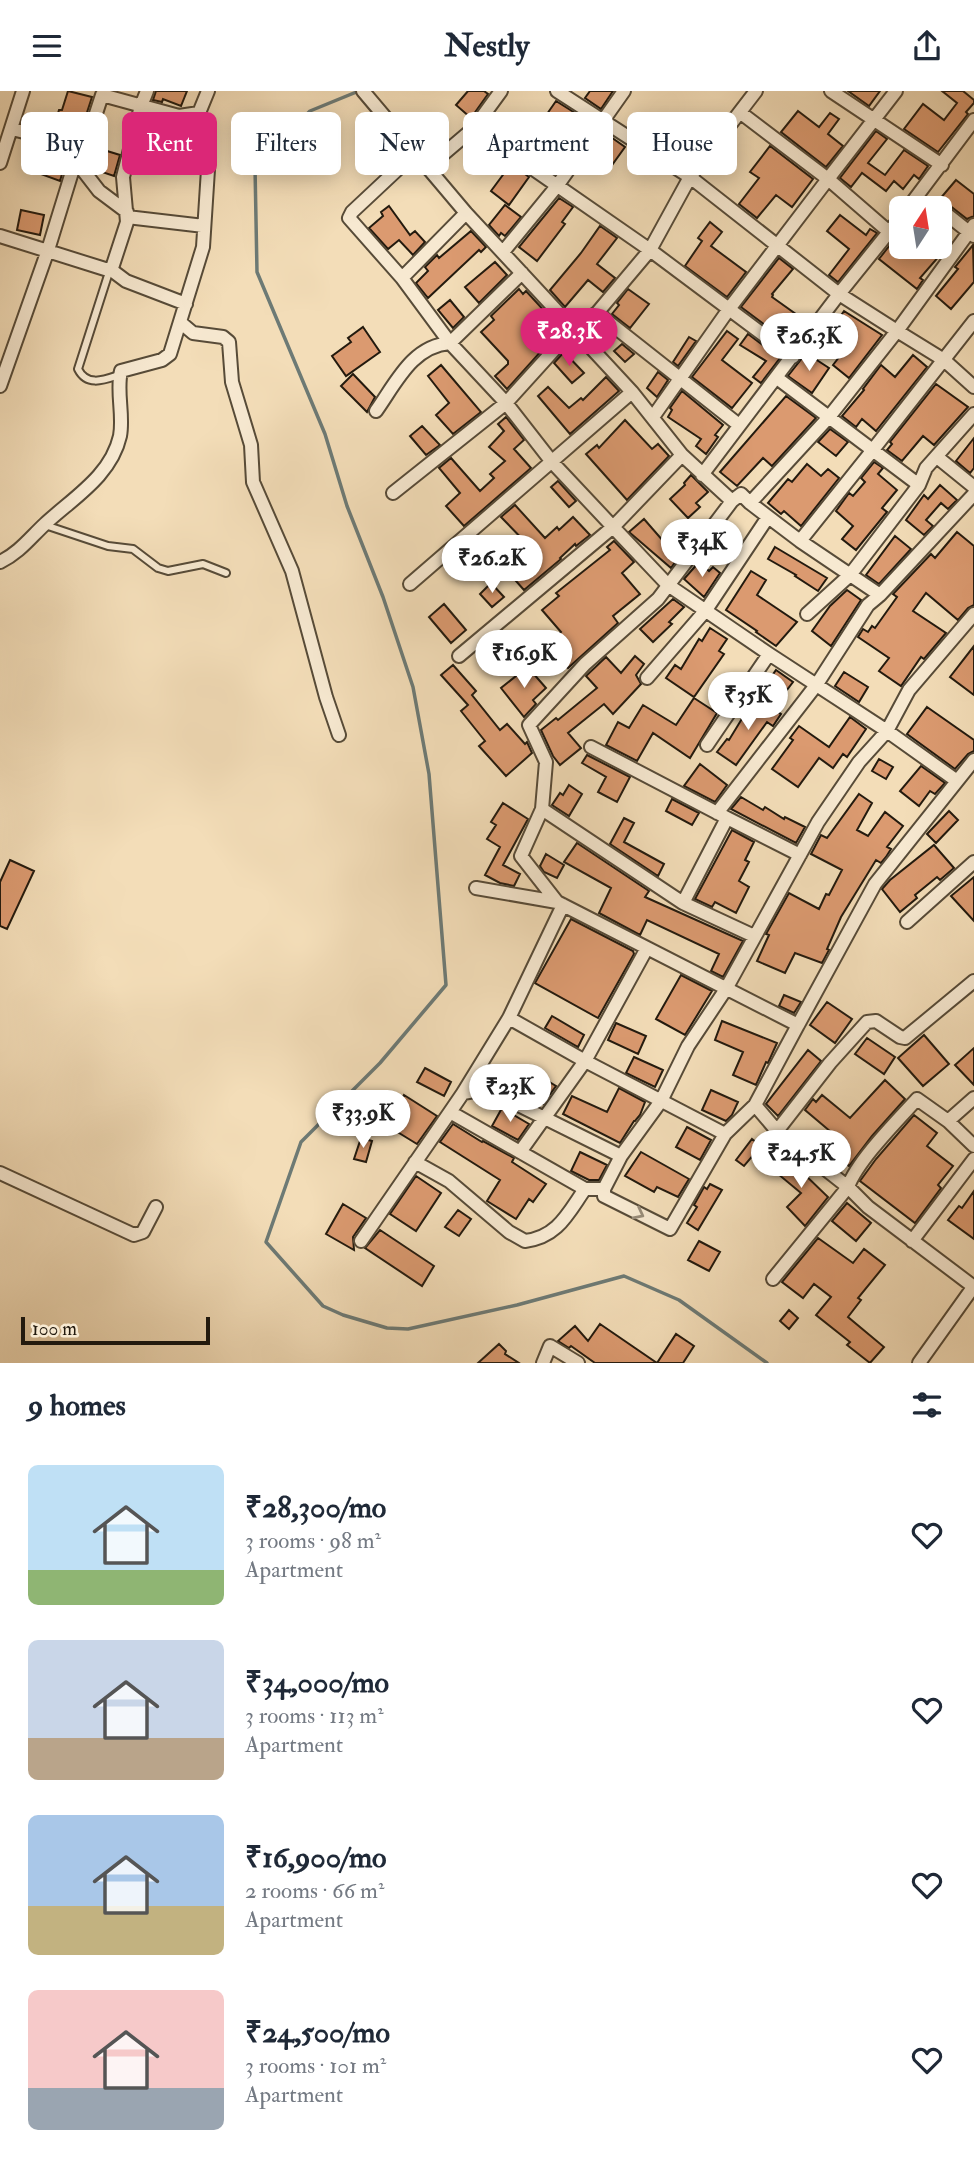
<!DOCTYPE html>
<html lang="en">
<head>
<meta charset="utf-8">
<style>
	body { margin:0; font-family:"IM FELL Double Pica",serif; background:#f6f6f7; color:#1f2937; height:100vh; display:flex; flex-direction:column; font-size:26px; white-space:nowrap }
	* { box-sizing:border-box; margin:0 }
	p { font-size:23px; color:#747a83 }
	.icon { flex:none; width:38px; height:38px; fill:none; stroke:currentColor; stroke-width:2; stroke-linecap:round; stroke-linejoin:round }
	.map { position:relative; height:1272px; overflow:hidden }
	.side { display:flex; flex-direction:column; background:#fff; flex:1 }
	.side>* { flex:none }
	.hud { position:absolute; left:21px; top:21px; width:933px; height:63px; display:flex; gap:14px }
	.needle { width:46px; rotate:12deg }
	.tools { position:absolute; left:889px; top:105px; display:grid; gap:14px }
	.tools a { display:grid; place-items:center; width:63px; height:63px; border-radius:10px; background:#fff; box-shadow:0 4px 18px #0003; font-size:35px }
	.scale { position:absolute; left:21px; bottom:18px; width:189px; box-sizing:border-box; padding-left:7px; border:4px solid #231a0e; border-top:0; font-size:19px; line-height:24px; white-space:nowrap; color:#231a0e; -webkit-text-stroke:5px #f7e9d1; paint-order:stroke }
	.price { position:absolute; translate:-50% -60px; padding:0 16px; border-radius:24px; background:#fff; color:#222; font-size:23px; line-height:46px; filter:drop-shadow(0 2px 4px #0008) }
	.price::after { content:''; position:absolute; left:50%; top:42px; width:21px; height:16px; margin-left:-10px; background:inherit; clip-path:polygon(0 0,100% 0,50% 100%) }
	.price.selected { background:#db2777; color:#fff }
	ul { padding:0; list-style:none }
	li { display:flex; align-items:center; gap:21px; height:175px; padding:0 28px }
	li span { display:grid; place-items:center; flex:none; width:196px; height:140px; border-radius:10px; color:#555 }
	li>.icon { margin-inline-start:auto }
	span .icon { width:84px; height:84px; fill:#fffc; stroke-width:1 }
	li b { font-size:30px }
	h2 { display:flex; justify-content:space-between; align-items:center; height:84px; padding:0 28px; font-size:30px }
	.chip { padding:0 24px; border-radius:10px; background:#fff; box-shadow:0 4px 18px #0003; font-size:24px; line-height:63px }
	.chip.selected { background:#db2777; color:#fff }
	header { display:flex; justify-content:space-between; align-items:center; height:91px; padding:0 28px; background:#fff; font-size:32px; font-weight:700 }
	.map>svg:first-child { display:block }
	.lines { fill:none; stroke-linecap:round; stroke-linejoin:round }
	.stream { stroke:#6d7a75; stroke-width:3.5 }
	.building { fill:#db9a70; stroke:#231a0e; stroke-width:2 }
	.service-casing { stroke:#574b38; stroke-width:10 }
	.minor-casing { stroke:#574b38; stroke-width:16 }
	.service { stroke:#f7e9d1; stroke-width:6 }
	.minor { stroke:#f7e9d1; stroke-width:12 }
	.oneway { stroke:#988c79 }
</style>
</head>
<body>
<header><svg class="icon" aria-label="menu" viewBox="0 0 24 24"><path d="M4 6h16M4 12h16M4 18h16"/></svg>Nestly<svg class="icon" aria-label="share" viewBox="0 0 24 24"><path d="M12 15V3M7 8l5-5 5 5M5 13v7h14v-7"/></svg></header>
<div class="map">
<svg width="974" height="1272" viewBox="0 0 974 1272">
	<rect width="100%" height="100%" fill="#f3ddb8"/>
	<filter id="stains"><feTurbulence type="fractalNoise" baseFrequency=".00286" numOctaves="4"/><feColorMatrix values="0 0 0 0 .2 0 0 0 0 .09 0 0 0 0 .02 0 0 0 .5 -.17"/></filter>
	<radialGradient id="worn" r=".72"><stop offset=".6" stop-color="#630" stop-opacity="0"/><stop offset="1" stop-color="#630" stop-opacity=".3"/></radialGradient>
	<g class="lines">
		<path class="stream" d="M359,0L310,20L255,76L257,181L325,343L347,415L383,506L413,596L429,683L446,894L380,972L301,1051L266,1151L323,1215L343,1224L387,1237L408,1238L517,1214L624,1185L679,1209L767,1272"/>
	</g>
	<path class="building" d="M68,0L92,6L79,46L53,39L59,19H62Z
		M156,0H187L181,15L163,8L162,11L153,9Z
		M468,0H484L488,3L471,27L456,14Z
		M590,0H613L601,18L585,7Z
		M848,0H880L869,15Z
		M942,0H963L974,9V12L966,21L968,23L938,61L904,38L923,13L944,29L957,12Z
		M556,10L591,32L574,56L561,46L541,73L522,59Z
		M798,20L819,36L830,22L839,28L828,43L843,55L826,76L781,41Z
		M876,40L887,48L868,72L885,84L904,59L928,75L919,88L914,84L903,98L894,90L886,100L862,82L851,96L840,87Z
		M608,44L625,56L607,81L590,69Z
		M770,55L813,88L792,116L776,104L757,127L739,113L759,87L750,81Z
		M94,56L120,64L114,85L93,78L88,72Z
		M46,61L66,69L60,90L38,82Z
		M511,73L529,86L509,114L491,100Z
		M956,89L974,103V125L967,128L945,111L939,109Z
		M559,107L573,116L562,131L565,133L537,170L519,156Z
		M505,114L521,126L505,145L501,142L499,145L489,134Z
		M389,115L410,144L415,140L425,151L413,164L399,149L388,158L369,137L383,125L381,121Z
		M21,119L44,124L40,144L17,139Z
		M840,124L866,144L870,138L877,142L838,191L829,184L849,158L827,140Z
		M710,131L722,141L711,155L746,181L727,206L685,175L702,150L698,147Z
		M600,135L617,147L597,173L615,187L603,201L588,189L565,216L550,199L581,162Z
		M471,140L486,156L481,161L479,159L428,207L416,192L428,180L425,176L437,164L439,167Z
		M901,140V156H940V149L947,156L920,187L923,189L917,198L879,168Z
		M973,154L974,191L951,218L936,205L958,178L955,176Z
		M779,167L793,178L772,203L773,204L772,206L807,231L790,253L741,216Z
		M495,171L507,184L479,212L465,196Z
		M519,198L523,203L526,200L561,238L507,298L495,285L508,273V270L481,241L494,229L491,225Z
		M628,198L649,213L630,237L612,223L619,214L617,212Z
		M450,209L464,226L453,237L438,219Z
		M844,220L882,244L849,287L833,274L853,248L834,235Z
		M363,236L380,261L346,285L332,265L351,251L348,247Z
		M727,240L738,248L722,269L752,292L732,317L692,286Z
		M748,243L780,267L761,292L753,286L766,270L740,254Z
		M689,246L696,250L678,275L673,271Z
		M622,253L634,263L625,271L614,260Z
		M564,261L584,282L572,292L554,272Z
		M806,262L829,277L812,302L788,285Z
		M913,264L927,276L876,340L862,328L856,336L842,325L864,299L863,298L881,274L895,286Z
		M441,274L481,321L453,343L436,324L449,312L428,285Z
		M658,281L668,289L657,306L647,297Z
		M353,283L375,306L367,321L341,295Z
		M606,286L619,300L570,343L538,305L548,296L569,317L581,307L583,309Z
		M936,293L968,316L934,354L923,345L902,370L887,359L892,353L890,351Z
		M682,300L723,334L715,344L718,346L706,363L696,355L701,348L668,326L672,319L670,317Z
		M786,305L816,327L772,375L763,367L737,395L720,381Z
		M506,326L524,349L514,358L531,377L464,435L446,415L460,402L439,377L451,367L480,400L494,387L490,383L505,370L489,356L504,340L498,333Z
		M625,329L652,358L658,353L669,365L627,409L586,363L597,354L599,357Z
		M422,335L440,354L426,364L410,345Z
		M830,338L848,351L836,365L818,351Z
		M974,347V377L970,382L956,370Z
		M874,371L883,377L878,383L897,399L882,417L887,421L856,459L842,448L853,435L836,420L849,402L853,405L865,391L861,387Z
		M807,373L821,385L828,378L839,387L801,435L784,420L781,423L768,412L788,388L792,391Z
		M691,384L708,401L696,412L700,416L688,427L670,408L685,394L684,392Z
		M558,390L576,410L569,416L551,396Z
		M940,394L957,409L948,418L941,412L926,429L933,435L924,444L906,429L924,404L928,408Z
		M515,414L545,447L557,436L559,439L573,426L590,444L576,455L575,453L560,467L561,468L524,499L507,480L531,457L501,426Z
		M644,428L678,467L671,477L629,441Z
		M957,441L974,455V514L968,517L958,529L926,502L913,520L946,542L924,568L921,566L901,595L879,580L889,567L858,546L863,538L868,541L872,535L875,537L897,506L893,503L931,463L935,467Z
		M895,445L911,458L879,493L866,484Z
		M477,450L499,473L486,485L465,462Z
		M614,450L634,471L622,482L640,503L613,525L618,532L568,577L547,554L561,541L542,519L559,505L556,502L610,459L607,456Z
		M775,456L827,487L818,500L795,485L796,484L768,468Z
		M699,471L709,480L713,476L720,482L704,506L684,488Z
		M751,480L766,489L757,504L797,531L776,555L756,541L757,540L726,519Z
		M491,492L504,506L492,516L480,503Z
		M847,499L861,509L831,555L812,540L830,515Z
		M673,508L684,516L669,531L672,533L653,551L640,538Z
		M444,513L466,539L451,552L429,526Z
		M710,537L727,548L719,560L724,563L694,606L666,587L675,574L681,578L699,548L702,550Z
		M974,555V604L950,586Z
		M635,565L644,573L636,584L641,593L613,623L604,613L568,642L581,657L560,674L553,665L541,639L556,627L558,629L597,597L586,585L606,566L621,582Z
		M525,573L546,597L533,609L536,613L524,626L501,597L516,585L514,582Z
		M453,574L476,600L472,604L500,639L507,633L525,653L527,651L532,662L506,685L479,655L485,650L461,620L468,614L441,584Z
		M776,579L793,591L783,604L767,592Z
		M844,581L868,596L859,611L835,595Z
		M694,607L717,622L690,667L653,642L637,670L606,654L618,631L629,637L643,614L676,634Z
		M760,609L781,623L773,635L767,631L736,674L717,661L727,648L729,649L746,621L751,624Z
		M927,616L974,649V660L968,663L955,678L907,643Z
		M850,626L866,638L847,666L843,663L833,677L819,667L798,696L772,678L793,649L790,647L799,635L829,656Z
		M587,664L630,686L617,711L598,701L606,686L582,672Z
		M879,668L893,676L886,688L872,680Z
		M700,673L727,694L715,711L684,695Z
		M921,675L945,692L935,703L930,700L919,715L900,700Z
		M569,694L582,703L569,725L552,714L560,702L563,704Z
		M859,703L872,712L857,739L868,745L885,721L903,735L887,756L891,758L886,766L881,772L876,769L841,826L827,858L829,859L822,872L795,862L785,882L757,870L769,844L766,843L789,802L819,818L826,803L829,804L842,779L811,763L821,744L827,747Z
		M741,706L763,719L765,716L784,728L785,726L805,736L796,752L731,718Z
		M672,708L699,722L692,734L666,720Z
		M503,712L528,728L503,774L520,783L514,795L500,792L485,784L500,756L487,748L496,734L491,731Z
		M949,720L958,729L936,752L927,743Z
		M624,727L634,732L624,751L664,773L658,785L610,753Z
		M732,739L754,751L745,769L749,771L739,790L749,796L736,822L715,811L712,816L695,808Z
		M577,752L649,800L645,806L743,850L723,886L711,880L719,863L647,829L640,844L599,822L611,797L564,771Z
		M934,754L954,777L940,789L937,786L915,804L917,807L900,821L882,798L890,789Z
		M546,763L564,774L557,787L544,781L540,775Z
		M10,769L34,780L7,838L0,835V791Z
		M974,786V830L951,805Z
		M571,828L633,860L634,863L598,927L535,892Z
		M681,884L712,900L685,944L656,928Z
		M784,904L801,911L794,922L779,915Z
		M827,911L852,928L835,952L810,934Z
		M552,925L584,944L578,956L545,937Z
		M722,930L777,952L768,972L766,971L756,994L733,984L743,961L715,949Z
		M616,932L646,945L638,963L608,949Z
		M924,944L949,973L923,995L898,967Z
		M867,947L895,966L884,983L855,963Z
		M974,957V994L955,974Z
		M808,959L821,970L778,1025L766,1013Z
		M634,966L663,979L655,996L626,982Z
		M425,977L451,991L444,1005L417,991Z
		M528,978L556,995L543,1013L517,997Z
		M885,989L905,1008L872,1045L849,1075L827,1058L837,1046L805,1019L813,1008L816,1011L822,1004L850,1027Z
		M619,997L645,1011L640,1024L635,1030H634L620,1052L563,1023L572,1005L607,1021Z
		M711,999L738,1011L732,1024L726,1030L702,1019Z
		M404,1004L437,1025L417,1053L386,1034Z
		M502,1017L529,1033L518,1049L492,1035Z
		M914,1024L937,1042L927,1055L953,1075L938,1094L941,1097L915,1132L860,1090L876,1068Z
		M453,1033L482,1051L483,1050L514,1067L512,1071L546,1093L533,1111L529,1108L516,1128L487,1110L500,1089L440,1051Z
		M687,1036L711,1049L700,1069L676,1056Z
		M361,1047L372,1050L366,1071L354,1068Z
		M752,1048L761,1055L744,1075L736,1069Z
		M580,1061L607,1074L599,1089H589L571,1080Z
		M641,1061L689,1088L678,1106L657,1096L654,1101L625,1085Z
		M785,1063L803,1078L801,1080L828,1106L805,1135L787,1116L801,1102L772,1078Z
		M416,1085L441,1102L416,1140L390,1123Z
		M710,1093L722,1099L698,1139L687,1132L697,1116L694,1114L704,1096L707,1098Z
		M974,1100V1148L948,1129L959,1115L962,1117Z
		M847,1112L871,1132L856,1150L832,1130Z
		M343,1113L366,1127L353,1146L354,1159L326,1143Z
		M458,1119L471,1128L459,1145L445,1136Z
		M380,1139L434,1175L422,1195L365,1157Z
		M818,1147L853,1172L864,1158L885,1174L858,1207L861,1209L848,1226L884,1256L870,1272L847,1254L850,1251L816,1224L831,1206L814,1193L803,1207L782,1191Z
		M699,1150L720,1161L709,1180L688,1169Z
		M789,1219L798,1227L789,1238L780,1230Z
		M600,1233L657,1272L676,1243L694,1255L683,1272H595L571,1255L569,1257L558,1250L575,1235L588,1250Z
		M499,1253L506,1260L505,1263L519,1272H478Z"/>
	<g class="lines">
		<defs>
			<path id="service" d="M110,178L78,278C87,296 104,289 119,284
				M45,434L108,455L133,458L158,477L168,480L203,473L226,482"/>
			<path id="minor" d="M363,0L466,122L632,301L682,364L732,410
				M557,0L690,86L839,203L702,384
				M831,0L942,74
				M474,37L650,159L793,266
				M12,38L85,56L102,4L179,25L199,22
				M75,69L99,100L127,121
				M0,72L23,0
				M427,77L474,37L501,0
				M908,117L974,29
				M940,118L974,145
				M127,126L204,135
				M901,126L839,203L897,240L974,134
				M888,140L828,88L896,0
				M0,145L105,178L112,177L127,131L123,86L141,15L147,0
				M503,161L557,95L624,0
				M110,178L126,190L186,213
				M402,187L349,127L352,121L415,62
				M597,222L739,334
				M180,231L193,242L223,246L229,251L232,291L251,354L253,391L292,480L326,606L339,644
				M777,287L919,394
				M0,295L48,159L80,55
				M376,320C396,292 412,255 450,252L522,182
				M653,326L729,218L828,88L741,22
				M682,364L613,436L668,494L769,563L887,640L957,690
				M937,366L974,396
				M393,402L506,312L573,238L597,222L650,159L690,86L756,0
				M750,412L829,326L897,240L944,269L974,296
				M800,450L872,360L974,230
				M0,471C19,462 30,447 45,433C73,407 111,385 120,345C124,324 116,300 121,280L162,269L170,263L203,156L209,63L199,22L208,0
				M410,493L632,301
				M807,523L850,484L919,394L926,377L974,323
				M459,565L613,436L552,371L506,312L450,252L402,187L466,122
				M647,587L706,519L768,426
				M707,654L769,563
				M591,656L727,727L683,812L754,845
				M542,718L683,812
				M717,722L817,593L868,514L880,504L974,403
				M727,727L800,764
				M476,797L557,811L798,934L755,1014L725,1043L670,1138L604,1105V1098L621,1065
				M557,811L521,765L542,718L546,671L529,634L585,573L658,508L732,410L741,403L750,412L800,450L880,504
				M907,831L974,771
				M509,927L585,970L725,1043
				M798,934L875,793L974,669
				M463,1002L509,927L563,814
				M755,1014L777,1040L848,1096L868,1116L974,1196
				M948,1030L974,1055
				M777,1040L830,972L867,931L876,930L900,946L905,947L974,890
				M520,1061L585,970L647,857
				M415,1071L449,1090L509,1141L525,1150C558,1146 568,1122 585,1098
				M0,1082L134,1144L143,1141L156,1116
				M604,1098H585L450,1021L463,1002L486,998L621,1065L661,1010L688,955L726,898L818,731L859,671L887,640L909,599L974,523
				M361,1150L450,1021
				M912,1150L974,1068
				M773,1188L848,1096C857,1070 898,1029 917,1008L948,1030L974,1007
				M543,1272L550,1255L578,1272
				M919,1272L974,1195"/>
		</defs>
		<use href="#service" class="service-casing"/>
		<use href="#minor" class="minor-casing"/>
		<use href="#service" class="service"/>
		<use href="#minor" class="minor"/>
	</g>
	<defs><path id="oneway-chevron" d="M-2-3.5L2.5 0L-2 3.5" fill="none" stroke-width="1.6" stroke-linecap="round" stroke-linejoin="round" transform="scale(1.75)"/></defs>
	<use class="oneway" href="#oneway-chevron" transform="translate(639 1123) rotate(27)"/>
	<rect width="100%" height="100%" filter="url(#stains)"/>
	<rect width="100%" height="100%" fill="url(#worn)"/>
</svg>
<div class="tools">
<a><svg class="needle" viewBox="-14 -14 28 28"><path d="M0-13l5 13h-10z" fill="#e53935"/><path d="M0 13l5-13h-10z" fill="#747a83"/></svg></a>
</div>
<div class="scale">100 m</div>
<b class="price selected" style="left:569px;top:277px">₹28.3K</b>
<b class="price" style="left:809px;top:282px">₹26.3K</b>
<b class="price" style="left:702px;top:488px">₹34K</b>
<b class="price" style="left:492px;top:504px">₹26.2K</b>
<b class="price" style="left:524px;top:599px">₹16.9K</b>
<b class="price" style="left:748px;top:641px">₹35K</b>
<b class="price" style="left:510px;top:1033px">₹23K</b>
<b class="price" style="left:363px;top:1059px">₹33.9K</b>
<b class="price" style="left:801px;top:1099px">₹24.5K</b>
<div class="hud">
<a class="chip">Buy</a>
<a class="chip selected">Rent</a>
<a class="chip">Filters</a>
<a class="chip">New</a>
<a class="chip">Apartment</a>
<a class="chip">House</a>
</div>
</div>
<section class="side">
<h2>9 homes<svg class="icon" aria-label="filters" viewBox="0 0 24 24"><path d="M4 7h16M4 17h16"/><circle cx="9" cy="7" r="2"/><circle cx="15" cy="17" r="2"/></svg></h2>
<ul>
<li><span style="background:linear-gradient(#bfe0f5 75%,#8fb573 0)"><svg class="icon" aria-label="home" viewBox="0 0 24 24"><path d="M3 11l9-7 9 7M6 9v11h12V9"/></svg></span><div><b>₹28,300/mo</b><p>3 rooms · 98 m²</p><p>Apartment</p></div><svg class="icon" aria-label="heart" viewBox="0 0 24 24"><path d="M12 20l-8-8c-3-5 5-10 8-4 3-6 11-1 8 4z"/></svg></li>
<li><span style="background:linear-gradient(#c9d6e8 70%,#b9a48a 0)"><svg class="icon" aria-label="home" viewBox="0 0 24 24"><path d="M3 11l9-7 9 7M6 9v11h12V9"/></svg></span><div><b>₹34,000/mo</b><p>3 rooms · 113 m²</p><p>Apartment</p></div><svg class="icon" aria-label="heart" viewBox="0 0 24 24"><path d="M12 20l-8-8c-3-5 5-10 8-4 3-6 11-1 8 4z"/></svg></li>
<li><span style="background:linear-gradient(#a9c7e8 65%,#c2b280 0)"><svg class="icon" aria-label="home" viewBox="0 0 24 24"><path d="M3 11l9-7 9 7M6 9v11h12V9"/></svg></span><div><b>₹16,900/mo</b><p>2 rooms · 66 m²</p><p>Apartment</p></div><svg class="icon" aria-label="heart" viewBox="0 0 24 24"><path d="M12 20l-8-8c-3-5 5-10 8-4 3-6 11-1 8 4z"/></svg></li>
<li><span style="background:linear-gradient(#f6c9c9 70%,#9aa5b1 0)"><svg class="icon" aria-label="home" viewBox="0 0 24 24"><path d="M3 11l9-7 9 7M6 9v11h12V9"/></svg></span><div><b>₹24,500/mo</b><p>3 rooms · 101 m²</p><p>Apartment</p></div><svg class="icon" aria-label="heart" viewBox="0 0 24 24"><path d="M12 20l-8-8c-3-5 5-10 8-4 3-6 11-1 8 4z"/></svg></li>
</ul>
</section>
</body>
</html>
